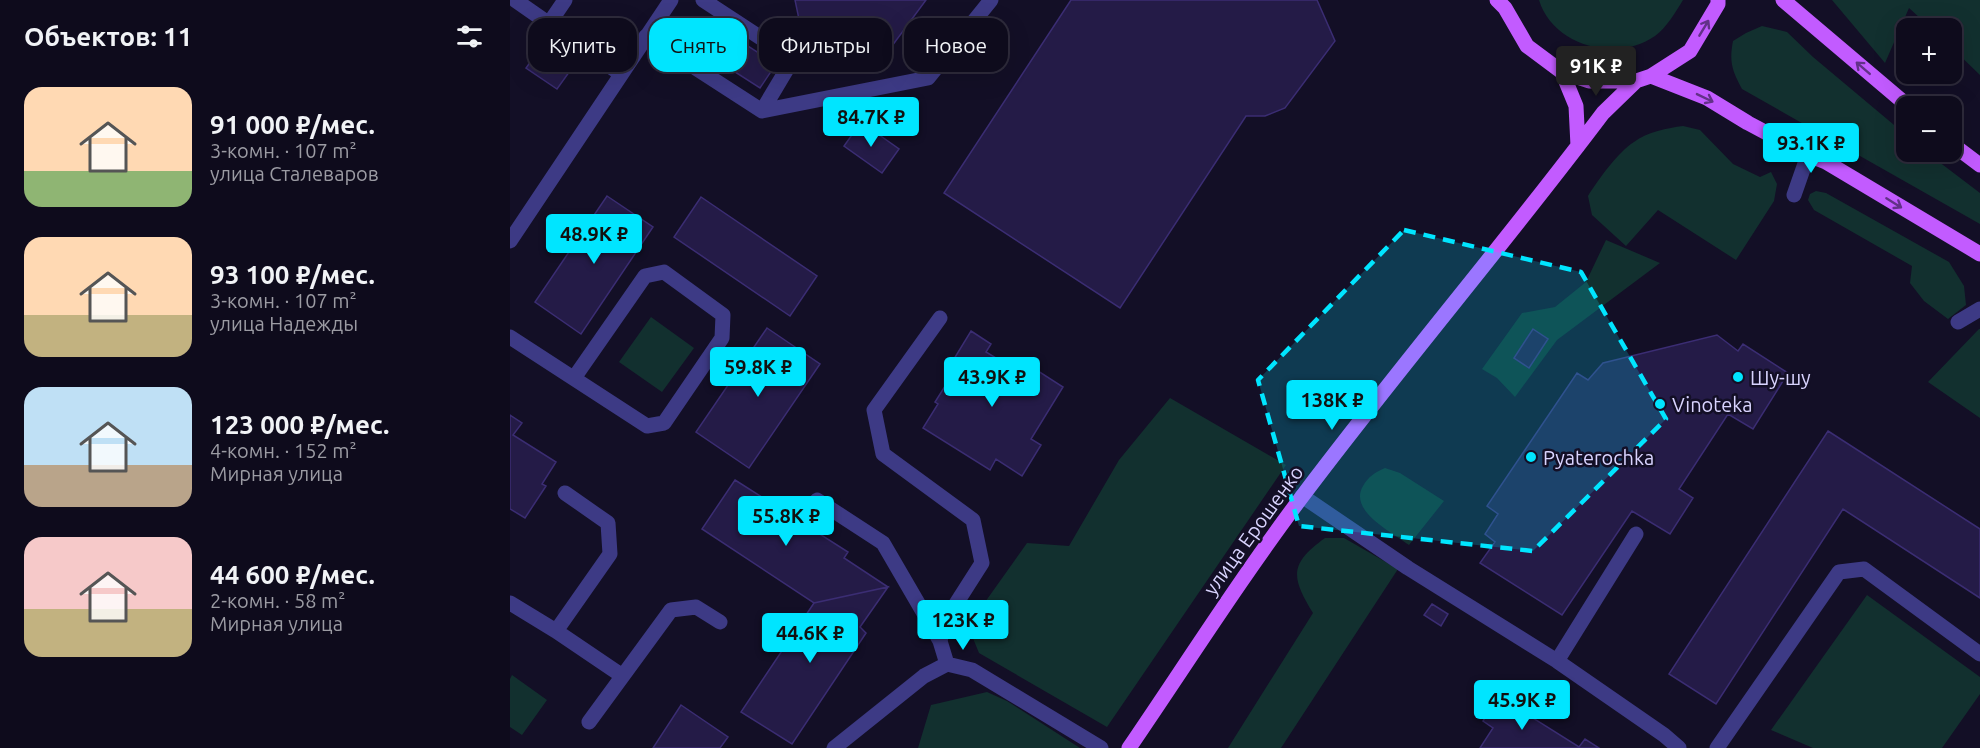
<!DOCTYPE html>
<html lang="ru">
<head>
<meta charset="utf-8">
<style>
	body { margin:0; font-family:Ubuntu,sans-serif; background:#1c1929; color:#f1f3f6; height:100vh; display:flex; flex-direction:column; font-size:22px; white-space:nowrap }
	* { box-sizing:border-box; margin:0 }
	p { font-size:20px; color:#9b9ba3 }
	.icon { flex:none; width:33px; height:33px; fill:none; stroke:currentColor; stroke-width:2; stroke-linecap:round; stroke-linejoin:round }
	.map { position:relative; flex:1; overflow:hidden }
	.panel { display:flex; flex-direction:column; background:#0e0b1c; width:510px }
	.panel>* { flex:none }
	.top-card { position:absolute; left:18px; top:18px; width:570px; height:54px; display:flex; gap:12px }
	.fabs { position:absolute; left:1386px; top:18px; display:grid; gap:12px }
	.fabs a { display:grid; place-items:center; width:66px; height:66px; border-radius:12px; background:#0e0b1c; box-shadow:0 6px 24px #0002,0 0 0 2px #2e2b3b; font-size:30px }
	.price { position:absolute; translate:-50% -51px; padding:0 14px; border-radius:6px; background:#00e5ff; color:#111; font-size:20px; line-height:39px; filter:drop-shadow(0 2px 3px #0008) }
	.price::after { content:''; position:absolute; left:50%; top:36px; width:18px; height:14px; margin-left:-9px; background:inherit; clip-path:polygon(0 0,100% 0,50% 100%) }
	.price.current { background:#222; color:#fff }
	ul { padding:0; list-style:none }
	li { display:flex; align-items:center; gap:18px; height:150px; padding:0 24px }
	li span { display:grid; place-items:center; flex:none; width:168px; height:120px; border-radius:18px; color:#555 }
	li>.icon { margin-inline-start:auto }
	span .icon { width:72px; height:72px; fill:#fffc; stroke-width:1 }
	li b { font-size:26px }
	h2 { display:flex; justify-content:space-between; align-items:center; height:72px; padding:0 24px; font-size:26px }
	.chip { padding:0 21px; border-radius:18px; background:#0e0b1c; box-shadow:0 6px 24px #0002,0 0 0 2px #2e2b3b; font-size:21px; line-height:54px }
	.chip.current { background:#00e5ff; color:#111 }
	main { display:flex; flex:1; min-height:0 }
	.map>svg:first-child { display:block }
	.green { fill:#12302f }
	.building { fill:#241b47; stroke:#3b2d73; stroke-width:1.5 }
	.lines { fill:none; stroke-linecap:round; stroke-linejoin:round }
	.minor { stroke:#3d3a85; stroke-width:15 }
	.major { stroke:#c25bff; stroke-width:15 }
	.oneway { stroke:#623188 }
	.marked { fill:#00e5ff; fill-opacity:0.2; stroke:#00e5ff; stroke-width:4.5; stroke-dasharray:12 8; stroke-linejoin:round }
	.poi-dot { fill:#00e5ff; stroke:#130f26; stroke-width:2 }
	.labels { text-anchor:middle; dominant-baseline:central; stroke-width:5; stroke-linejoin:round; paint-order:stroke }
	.poi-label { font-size:20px; fill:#d9d4ff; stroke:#130f26; text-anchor:start }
	.street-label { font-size:20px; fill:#d9d4ff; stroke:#130f26 }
</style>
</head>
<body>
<main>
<section class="panel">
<h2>Объектов: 11<svg class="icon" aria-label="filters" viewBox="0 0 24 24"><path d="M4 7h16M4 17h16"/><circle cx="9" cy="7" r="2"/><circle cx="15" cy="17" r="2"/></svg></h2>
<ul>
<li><span style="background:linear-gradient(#ffd9b3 70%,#8fb573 0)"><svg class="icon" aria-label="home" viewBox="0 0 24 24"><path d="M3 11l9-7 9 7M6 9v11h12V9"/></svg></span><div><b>91 000 ₽/мес.</b><p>3-комн. · 107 m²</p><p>улица Сталеваров</p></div></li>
<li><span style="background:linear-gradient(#ffd9b3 65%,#c2b280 0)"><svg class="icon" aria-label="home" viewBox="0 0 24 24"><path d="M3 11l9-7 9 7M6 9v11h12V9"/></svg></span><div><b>93 100 ₽/мес.</b><p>3-комн. · 107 m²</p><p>улица Надежды</p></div></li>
<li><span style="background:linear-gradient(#bfe0f5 65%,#b9a48a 0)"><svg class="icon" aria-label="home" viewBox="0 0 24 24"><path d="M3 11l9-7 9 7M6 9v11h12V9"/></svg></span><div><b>123 000 ₽/мес.</b><p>4-комн. · 152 m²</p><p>Мирная улица</p></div></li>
<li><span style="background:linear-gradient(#f6c9c9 60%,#c2b280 0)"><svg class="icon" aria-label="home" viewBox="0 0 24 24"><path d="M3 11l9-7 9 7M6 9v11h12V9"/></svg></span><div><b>44 600 ₽/мес.</b><p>2-комн. · 58 m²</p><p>Мирная улица</p></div></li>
</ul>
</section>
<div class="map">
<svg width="1470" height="748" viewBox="0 0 1470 748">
	<rect width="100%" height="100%" fill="#130f26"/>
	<path class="green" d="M1029,0H1173C1165,13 1157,27 1145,36C1106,63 1043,46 1029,0Z
		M1322,0H1470V75L1442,48V28H1421L1399,8L1375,63Z
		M1252,26L1277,32L1303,57L1396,135V152H1416L1470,193V224L1232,89C1222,70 1219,62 1223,41L1236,33Z
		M1173,126L1190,130L1223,164L1250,177L1261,172L1267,184L1264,201L1226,260L1148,210L1116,246L1082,215L1078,196C1088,180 1108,152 1124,142C1137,132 1158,128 1173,126Z
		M1306,191L1316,193L1439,262L1454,286L1456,305L1438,319L1414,301L1400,283L1402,266L1304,210L1298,200L1300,194Z
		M1096,240L1150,263L1047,340L1005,397L987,378L972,369L1012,313L1045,307L1076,282Z
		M141,317L184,348L152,392L109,362Z
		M1469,329H1470V418L1418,382Z
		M660,398L776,465L597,727L469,653L458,626L517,543L559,546L609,460Z
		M875,468L890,473L934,501L899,545C883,533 838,511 853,486C859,476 864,473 875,468Z
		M815,538H834L888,569L771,748H718L803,613C781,577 779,564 815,538Z
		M1357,595L1470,677V694L1432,748H1303L1261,730Z
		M2,675L37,700L12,735L0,727V679Z
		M477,692L497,701L570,748H408L421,705Z"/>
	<path class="building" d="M285,0H416L379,50V62L348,66L345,54L303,25L290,24Z
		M561,0H807L825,41L775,108L755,116H736L610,308L434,193Z
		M227,39L266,64L250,88L211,63Z
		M34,43L65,64L47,89L16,68Z
		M351,122L389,149L372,173L334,146Z
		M97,196L143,227L71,334L25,302Z
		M191,197L307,276L280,316L164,237Z
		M257,328L310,364L239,468L186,432Z
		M1023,329L1038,339L1019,368L1004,358Z
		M461,331L481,344L476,352L519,378L525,369L553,387L521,439L531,445L512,476L486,459L480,470L413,428L428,404L425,402L437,383L446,388L451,381L436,372Z
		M1207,335L1228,351L1233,344L1278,373L1243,429L1218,414L1169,489L1183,498L1160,534L1122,511L1052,615L970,563L985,542L975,534L988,514L977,506L1067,373L1078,380L1093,363Z
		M0,415L12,423L3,435L46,462L32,484L36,486L15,518L0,509Z
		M1318,431L1470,529V598L1333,509L1206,704L1159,674Z
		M225,480L338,552L334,558L378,587L304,603L192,529Z
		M378,587L350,627L356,633L282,744L231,712L304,603Z
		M922,604L938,614L931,626L914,615Z
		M988,696L1069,747L1075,739L1089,748H970L983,728L973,721Z
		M171,705L218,737L210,748H143Z"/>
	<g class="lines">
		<path class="minor" d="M5,0L111,74
			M38,25L55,0
			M136,36L252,111L283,59L193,0
			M252,111L418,78L481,0
			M1284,195L1298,155
			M0,241L161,0
			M430,318L364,410L373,454L463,520L472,563L435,621L430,641L437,664
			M1448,322L1470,309
			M0,337L137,426L154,423L212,338L213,315L154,272L135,276L64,378
			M792,496L898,568L1047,661L1154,735L1169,748
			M307,500L373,543L430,641
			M0,603L46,631L111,675
			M46,631L100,554L98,523L55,493
			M1047,661L1126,534
			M79,722L161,610L186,607L210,622
			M324,748L414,676L437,664L462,670L591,748
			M1207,748L1329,572L1354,569L1470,654"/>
		<path class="major" d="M987,0L995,8L1017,46L1052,72L1079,81H1126L1141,76L1180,51L1208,4V0
			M1273,0L1398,106
			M1052,72L1066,106L1068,146
			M1141,76L1197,98L1238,123L1298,155L1316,162L1470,254
			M1442,144L1470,165
			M619,748C677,663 732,576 794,494C891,365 996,242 1093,113L1126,81"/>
	</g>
	<defs><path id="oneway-shaft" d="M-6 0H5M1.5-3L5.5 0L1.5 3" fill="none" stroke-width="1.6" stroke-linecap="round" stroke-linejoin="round" transform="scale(1.5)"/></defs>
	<g class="oneway">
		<use href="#oneway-shaft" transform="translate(1194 28) rotate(-59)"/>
		<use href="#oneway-shaft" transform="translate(1353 68) rotate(-139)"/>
		<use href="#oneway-shaft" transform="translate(1195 98) rotate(26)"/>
		<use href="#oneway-shaft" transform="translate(1384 203) rotate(32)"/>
	</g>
	<path class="marked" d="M894,230L1071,272L1156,419L1023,551L789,526L748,380Z"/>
	<g class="poi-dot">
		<circle cx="1228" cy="377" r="6"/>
		<circle cx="1150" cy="404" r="6"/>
		<circle cx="1021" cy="457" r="6"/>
	</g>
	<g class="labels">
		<g class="poi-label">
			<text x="1240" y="377">Шу-шу</text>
			<text x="1162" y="404">Vinoteka</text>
			<text x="1033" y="457">Pyaterochka</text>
		</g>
		<g class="street-label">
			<text transform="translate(743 530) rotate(-54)">улица Ерошенко</text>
		</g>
	</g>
</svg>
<div class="fabs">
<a>+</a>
<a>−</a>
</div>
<b class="price current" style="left:1086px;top:97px">91K ₽</b>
<b class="price" style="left:361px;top:148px">84.7K ₽</b>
<b class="price" style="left:1301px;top:174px">93.1K ₽</b>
<b class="price" style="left:84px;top:265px">48.9K ₽</b>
<b class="price" style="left:248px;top:398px">59.8K ₽</b>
<b class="price" style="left:482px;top:408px">43.9K ₽</b>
<b class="price" style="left:822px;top:431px">138K ₽</b>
<b class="price" style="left:276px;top:547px">55.8K ₽</b>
<b class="price" style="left:453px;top:651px">123K ₽</b>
<b class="price" style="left:300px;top:664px">44.6K ₽</b>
<b class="price" style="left:1012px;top:731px">45.9K ₽</b>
<div class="top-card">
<a class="chip">Купить</a>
<a class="chip current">Снять</a>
<a class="chip">Фильтры</a>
<a class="chip">Новое</a>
</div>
</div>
</main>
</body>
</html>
